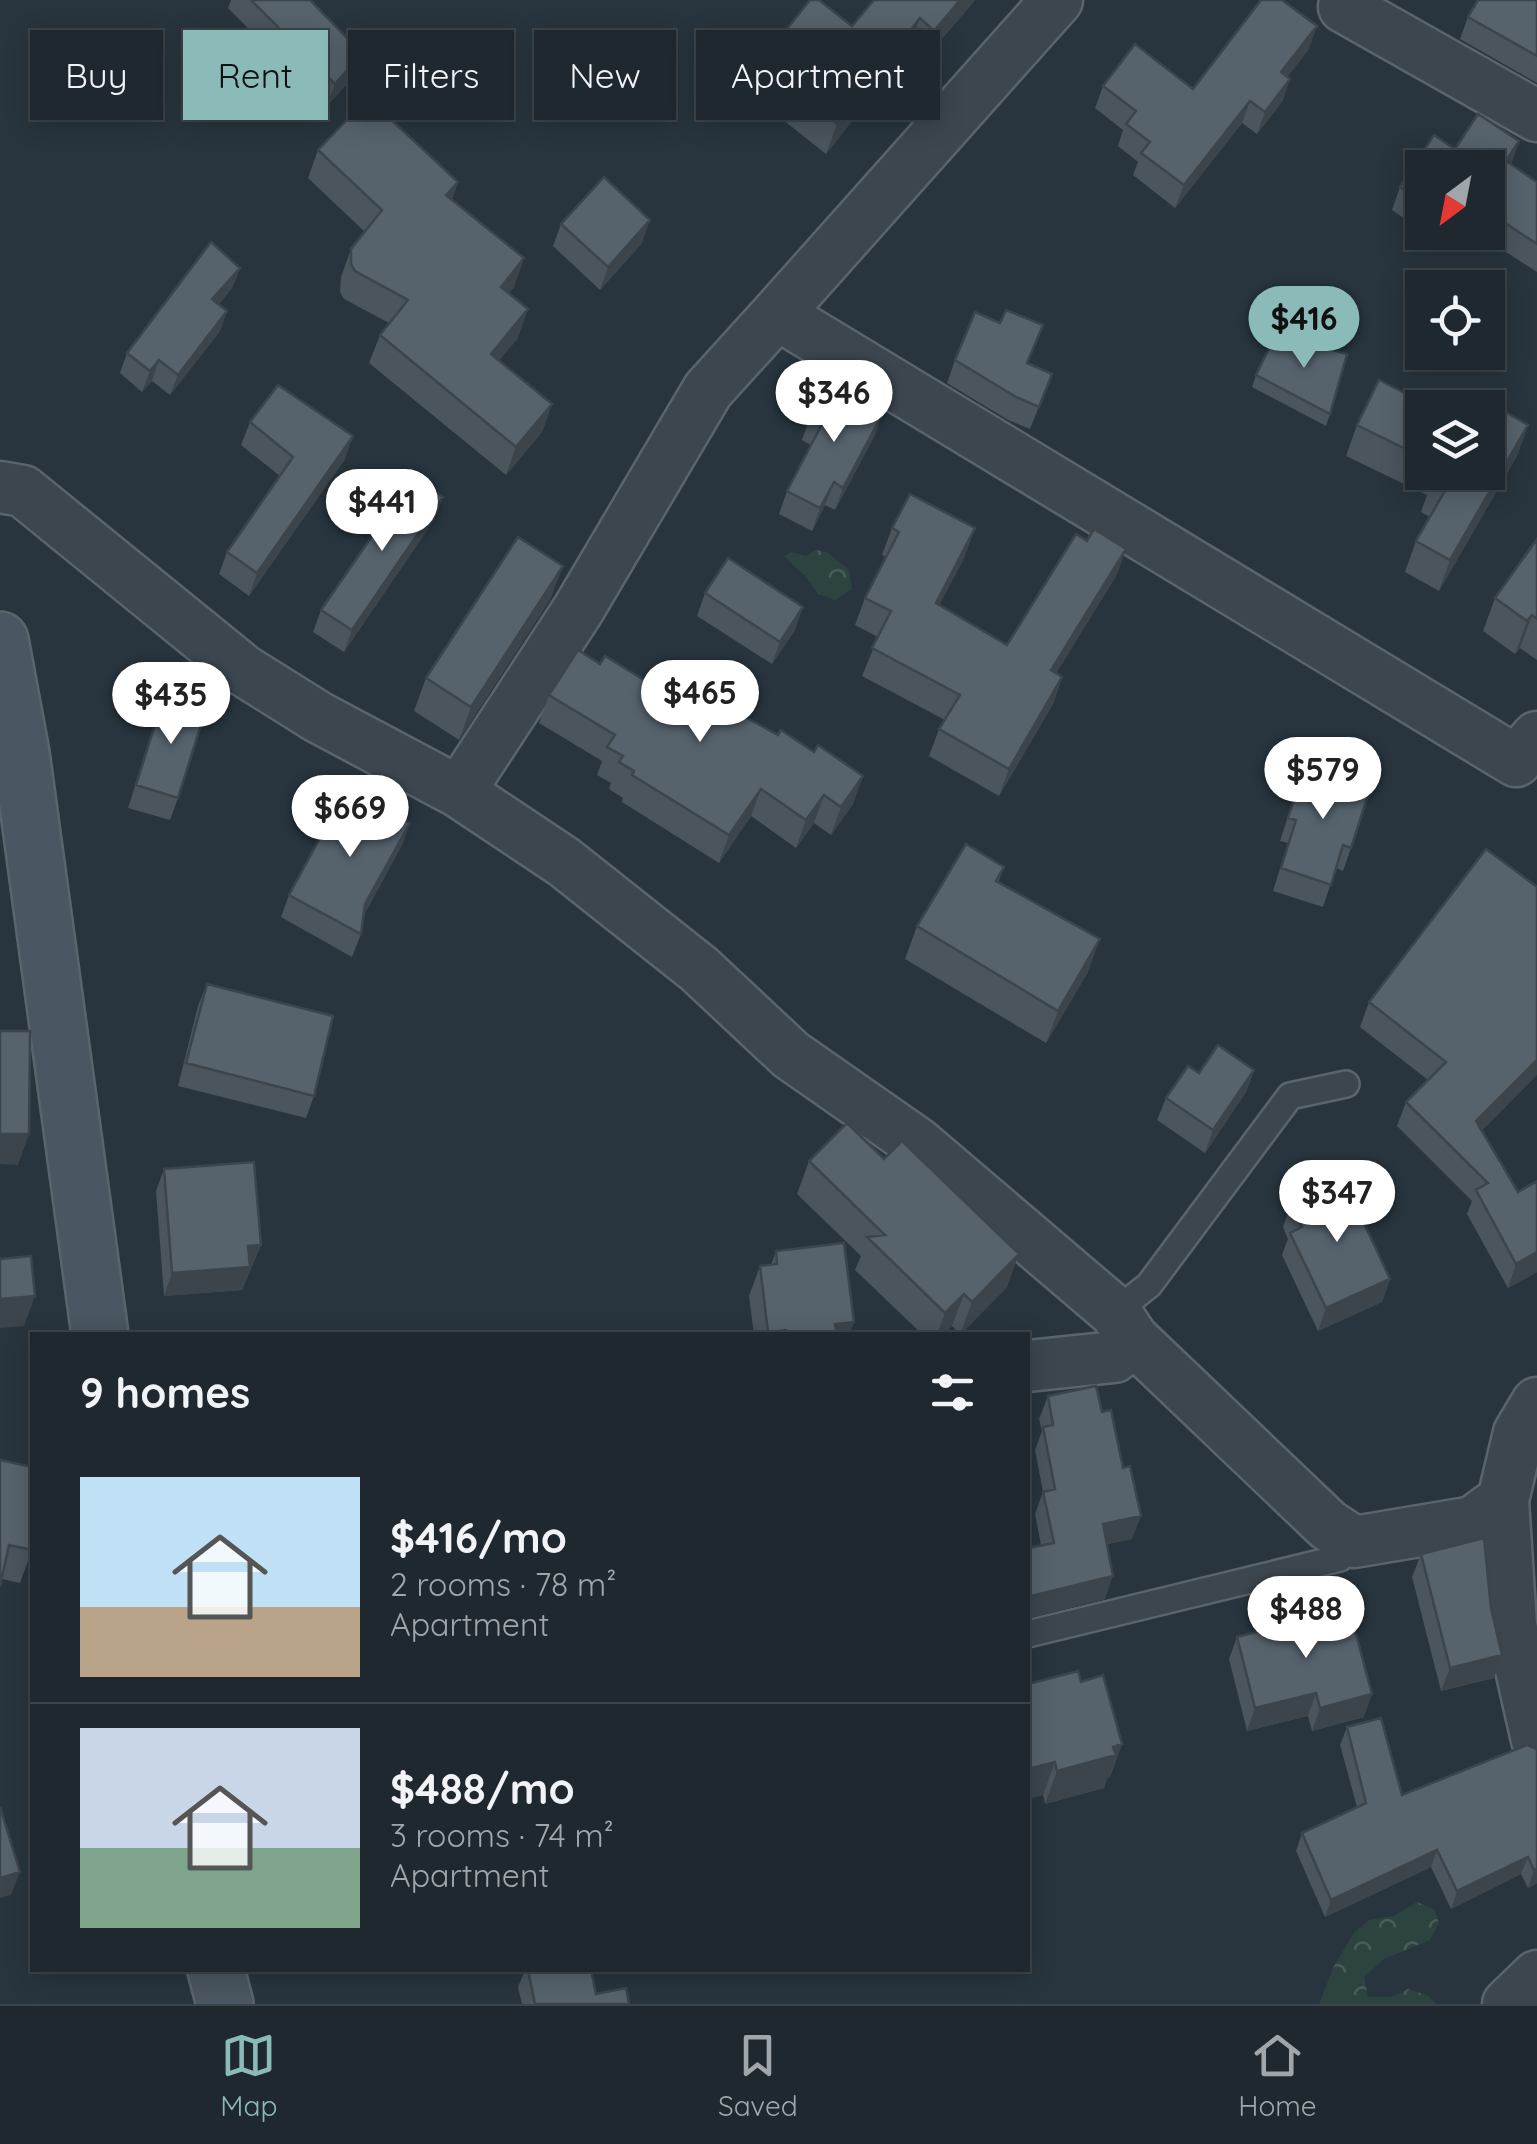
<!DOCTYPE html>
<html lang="en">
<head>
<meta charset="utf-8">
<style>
	body { margin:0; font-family:Quicksand,sans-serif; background:#263036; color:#f1f3f6; height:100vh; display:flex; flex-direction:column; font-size:38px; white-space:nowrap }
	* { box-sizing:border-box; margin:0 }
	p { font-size:32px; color:#a1a6aa }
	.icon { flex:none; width:55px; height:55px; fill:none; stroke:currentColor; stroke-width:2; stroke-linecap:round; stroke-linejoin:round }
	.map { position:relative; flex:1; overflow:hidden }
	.panel { position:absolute; left:30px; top:1332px; width:1000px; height:640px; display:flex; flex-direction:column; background:#1e282e; border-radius:0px; box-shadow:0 5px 25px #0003,0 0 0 2px #3c444a }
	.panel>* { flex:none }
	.top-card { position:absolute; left:30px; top:30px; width:1000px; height:90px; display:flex; gap:20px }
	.needle { width:65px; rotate:212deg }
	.tools { position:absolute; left:1405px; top:150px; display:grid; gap:20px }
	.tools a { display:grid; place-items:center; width:100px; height:100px; border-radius:0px; background:#1e282e; box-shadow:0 5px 25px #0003,0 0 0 2px #3c444a; font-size:50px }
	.price { position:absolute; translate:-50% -85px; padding:0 22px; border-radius:35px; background:#fff; color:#222; font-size:32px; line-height:65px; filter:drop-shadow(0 2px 5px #0008) }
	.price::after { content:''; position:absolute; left:50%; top:60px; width:30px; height:22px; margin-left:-15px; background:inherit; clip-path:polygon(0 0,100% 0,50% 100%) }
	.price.current { background:#8bbbb9; color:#111 }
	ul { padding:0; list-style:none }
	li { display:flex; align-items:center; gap:30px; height:250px; padding:0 50px }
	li+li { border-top:2px solid #3c444a }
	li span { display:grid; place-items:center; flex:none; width:280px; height:200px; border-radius:0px; color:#555 }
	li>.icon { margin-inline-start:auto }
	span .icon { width:120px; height:120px; fill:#fffc; stroke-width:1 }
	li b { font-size:42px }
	h2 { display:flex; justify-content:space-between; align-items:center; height:120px; padding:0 50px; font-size:42px }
	.tag { padding:0 35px; border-radius:0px; background:#1e282e; box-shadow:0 5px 25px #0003,0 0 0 2px #3c444a; font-size:35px; line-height:90px }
	.tag.current { background:#8bbbb9; color:#111 }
	.dock { display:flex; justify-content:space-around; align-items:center; height:140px; border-top:2px solid #3c444a; background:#1e282e; font-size:28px; color:#a1a6aa }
	.dock a { display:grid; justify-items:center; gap:5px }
	.dock .current { color:#8bbbb9 }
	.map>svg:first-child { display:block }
	.forest { fill:url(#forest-crowns) }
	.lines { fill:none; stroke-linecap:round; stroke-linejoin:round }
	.lane-casing { stroke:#5a646c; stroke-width:30 }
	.street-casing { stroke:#5a646c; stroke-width:55 }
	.secondary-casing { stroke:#5a646c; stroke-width:60 }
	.lane { stroke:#3c464e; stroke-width:25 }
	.street { stroke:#3c464e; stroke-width:50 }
	.secondary { stroke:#4a5661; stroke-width:55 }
	.wall { fill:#4a555e }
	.shaded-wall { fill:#3c454c }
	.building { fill:#56636d; stroke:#3c454c; stroke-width:2.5 }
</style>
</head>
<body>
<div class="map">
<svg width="1537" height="2004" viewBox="0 0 1537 2004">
	<defs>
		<pattern id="forest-crowns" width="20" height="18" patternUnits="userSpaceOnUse" patternTransform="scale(2.5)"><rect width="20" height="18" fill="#2d4340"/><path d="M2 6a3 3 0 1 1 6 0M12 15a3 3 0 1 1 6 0" fill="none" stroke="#495c5a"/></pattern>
	</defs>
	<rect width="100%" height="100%" fill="#28353e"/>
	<path class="forest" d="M815,550L827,552L849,570L852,589L835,600L818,594L807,578L784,556L791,552L806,556Z
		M1417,1902L1434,1909L1439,1923L1430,1940L1384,1959L1364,1977L1368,1997H1393L1408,1989L1429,1996L1436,2004H1319L1334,1966L1354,1933L1369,1920L1394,1916Z"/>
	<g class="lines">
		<defs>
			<path id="lane" d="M1115,1312L1149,1285L1290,1096L1346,1084
				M1028,1634L1340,1558L1354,1542"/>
			<path id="street" d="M1057,0L777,314L1516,761L1537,737
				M1344,7L1537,116
				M777,314L708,390L578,610L459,792L564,862L699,969L791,1055L917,1143L1115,1312L1133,1339L1328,1525L1354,1542L1473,1522L1503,1500L1519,1433L1537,1403
				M0,487L23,491L243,670L318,717L459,792
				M1028,1366L1114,1357L1133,1339
				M1503,1500L1511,1625L1537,1740
				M1508,2004L1537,1976"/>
			<path id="secondary" d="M0,640L21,753L100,1335
				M216,1970L225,2004"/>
		</defs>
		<use href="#lane" class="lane-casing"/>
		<use href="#street" class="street-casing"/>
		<use href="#secondary" class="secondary-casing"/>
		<use href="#lane" class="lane"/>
		<use href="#street" class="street"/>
		<use href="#secondary" class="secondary"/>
	</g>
	<path class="wall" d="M231,0H310L362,53L354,76L326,107L228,8Z
		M975,0L923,61L909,49L826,154L763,104L774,74L781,65L775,60L786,30L852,26Z
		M1537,0V83L1460,39L1468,17Z
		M1309,49L1287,77L1290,79L1282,102L1257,134L1242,123L1175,208L1133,175L1138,162L1118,146L1123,130L1095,108L1103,86L1193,89Z
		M1478,114L1519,141L1511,164L1537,182V272L1475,232H1488V168H1422V230L1392,210L1400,187L1434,135L1455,149Z
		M318,150L458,182L452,199L524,258L514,287L508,293L518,338L499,360L552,404L542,432L506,475L369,363L380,335L389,323L344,299L340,292L341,277L351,249L365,232L308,178Z
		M561,224L642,243L600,290L553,246Z
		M1427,232H1465L1454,250Z
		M240,268L232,288L219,304L227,311L220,331L170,395L152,381L142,392L120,373L127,353Z
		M955,360L1028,364L1052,374L1030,429L1008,420L947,383Z
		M1256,375L1330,414L1326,426L1252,387Z
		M1422,408V472H1488L1528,425L1517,456L1439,591L1405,572L1416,541L1430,517L1421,512L1427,495L1346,456L1357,425Z
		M810,417L875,435L835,510L825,505L812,531L779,514L787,491L811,445L802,440Z
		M250,422L345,459L249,596L219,574L227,552L280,476L241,445Z
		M443,497L434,520L344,652L313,632L321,610Z
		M892,528L965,556L939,605L1007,645L1087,541L1126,549L1116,576L1056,673L1062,677L1053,704L999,796L929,756L939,729L945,720L862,676L878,637L855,625L865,598L886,557L882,555Z
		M1537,539V660L1520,648L1515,654L1483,631L1495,598Z
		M705,593L795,630L772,664L697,616Z
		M551,598L459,740L414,711L426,678Z
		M600,664L649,683L853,804L831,835L814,823L796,848L751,816L719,863L622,802L623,798L609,789L611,783L597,775L602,761L539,723L549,695Z
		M164,696L178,798L170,820L128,808Z
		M1305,764L1351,848L1343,871L1336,868L1323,907L1273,891L1288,843L1280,841Z
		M410,823L402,845L364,915L361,934L352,957L281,917L289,895Z
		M1486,849L1482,1130L1518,1192L1537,1181V1272L1508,1288L1467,1214L1472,1201L1397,1126L1406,1102L1428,1080L1360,1027L1369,1002Z
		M1004,867L998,883L1088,972L1046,1043L905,959L917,926Z
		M207,984L314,1096L306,1118L178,1086L198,1006Z
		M1254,1070L1246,1092L1205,1153L1157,1120L1166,1098L1199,1073Z
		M809,1161L1007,1287L960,1335L952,1326L943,1335H923L855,1270L861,1256L797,1194Z
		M164,1169L261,1245L242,1290L164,1296L156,1191Z
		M1291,1205L1390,1279L1382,1302L1318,1331L1282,1255L1288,1239L1283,1227Z
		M776,1251L854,1322L849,1335H754L749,1296L760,1266L771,1265Z
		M1048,1396L1132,1539L1107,1544L1105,1599L1028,1618V1548L1041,1545L1035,1514L1043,1492L1035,1450L1042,1431L1039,1419Z
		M0,1460L32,1550L20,1583L2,1579Z
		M1421,1554L1491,1608L1502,1655L1494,1678L1441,1691L1412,1577Z
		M1237,1637L1364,1717L1312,1731L1308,1716L1247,1731L1229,1659Z
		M1081,1682L1122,1744L1110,1777L1107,1778L1104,1788L1045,1804L1043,1795L1028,1799V1684Z
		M1347,1727L1402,1795L1537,1749V1883L1528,1888L1521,1874L1451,1909L1431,1867L1325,1917L1296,1851L1302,1833L1357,1807L1340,1745Z
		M525,1970H591L596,1994L629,2004H522L518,1987Z"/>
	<path class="shaded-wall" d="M960,0H975L923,61L934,31Z
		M920,18L909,49L826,154L837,124Z
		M1317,26L1309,49L1273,95L1281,72Z
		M362,53L354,76L326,107L335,84Z
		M1290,79L1282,102L1257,134L1265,112Z
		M1250,101L1242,123L1175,208L1184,185Z
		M1519,141L1511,164L1506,161Z
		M458,182L447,211L446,195Z
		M650,220L642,243L600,290L608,267Z
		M1460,232H1465L1454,250Z
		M524,258L514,287L490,315L501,287Z
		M240,268L232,288L205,320L212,299Z
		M528,309L518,338L481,382L491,354Z
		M227,311L220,331L170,395L178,375Z
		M159,360L152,381L142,392L150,371Z
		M552,404L542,432L506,475L516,447Z
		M883,413L875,435L835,510L843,488Z
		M1528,425L1517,456L1439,591L1450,560Z
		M353,436L345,459L249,596L257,573Z
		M834,482L825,505L812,531L820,508Z
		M443,497L434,520L344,652L352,630Z
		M975,528L965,556L926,630L936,603Z
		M1126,549L1116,576L1041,698L1051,670Z
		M563,566L551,598L459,740L471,707Z
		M803,607L795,630L772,664L780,642Z
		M1532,615L1520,648L1515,654L1527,621Z
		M1062,677L1053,704L999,796L1009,769Z
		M863,776L853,804L831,835L841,807Z
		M761,789L751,816L719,863L729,835Z
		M824,795L814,823L796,848L806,820Z
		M410,823L402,845L357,927L365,904Z
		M1100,939L1088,972L1046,1043L1058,1011Z
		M1537,1060V1075L1468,1145L1476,1121Z
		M1254,1070L1246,1092L1205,1153L1213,1130Z
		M0,1134H29L18,1165L0,1164Z
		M261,1245L242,1290L164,1296L172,1273L248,1246Z
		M1537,1252V1272L1508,1288L1516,1264Z
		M1019,1254L1007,1287L960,1335L972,1302Z
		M1390,1279L1382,1302L1318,1331L1326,1308Z
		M964,1294L952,1326L943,1335H937L945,1313Z
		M35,1296L24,1326L0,1328V1299Z
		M854,1322L849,1335H831L835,1324Z
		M786,1330L784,1335H766L768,1332Z
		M1141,1516L1132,1539L1094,1547L1103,1524Z
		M1113,1576L1105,1599L1028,1618V1607L1031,1596Z
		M1502,1655L1494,1678L1441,1691L1450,1668Z
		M1316,1693L1308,1716L1247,1731L1255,1708Z
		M1372,1694L1364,1717L1312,1731L1320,1708Z
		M1122,1744L1110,1777L1107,1778L1104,1788L1045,1804L1057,1771Z
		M1055,1762L1043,1795L1028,1799V1769Z
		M1437,1850L1431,1867L1325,1917L1331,1900Z
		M1528,1857L1521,1874L1451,1909L1457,1891Z
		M1537,1869V1883L1528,1888L1534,1870Z
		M20,1872L11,1895L0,1898V1878Z"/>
	<path class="building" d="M251,0H310L362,53L335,84Z
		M810,0H819L852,26L874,0H960L934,31L920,18L837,124L774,74L800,42L786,30Z
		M1261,0H1282L1317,26L1281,72L1290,79L1265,112L1250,101L1184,185L1141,153L1150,142L1126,124L1136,111L1103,86L1135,44L1193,89Z
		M1478,0H1537V56L1468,17Z
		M368,98L458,182L446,195L524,258L501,287L528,309L491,354L552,404L516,447L380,335L408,300L355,271L351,264V249L382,210L318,150Z
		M1478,114L1519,141L1506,161L1537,182V244L1488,212V168H1422V202L1400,187L1434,135L1455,149Z
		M604,177L650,220L608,267L561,224Z
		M211,242L240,268L212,299L227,311L178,375L159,360L150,371L127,353Z
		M1006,310L1043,325L1027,363L1052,374L1039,407L1016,397L955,360L975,312L1000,323Z
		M1276,334L1347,354L1330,414L1256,375Z
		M1379,380L1434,408H1422V457L1357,425Z
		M827,384L883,413L843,488L834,482L820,508L787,491L822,424L810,417Z
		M278,385L353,436L257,573L227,552L293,457L250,422Z
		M1485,400L1528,425L1450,560L1416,541L1446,489L1432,481L1437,472H1488V408H1481Z
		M413,477L443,497L352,630L321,610Z
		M910,494L975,528L936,603L1007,645L1076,534L1087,541L1094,529L1126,549L1051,670L1062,677L1009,769L939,729L960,695L872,648L891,611L865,598L899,532L892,528Z
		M518,537L563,566L471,707L426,678Z
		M1537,539V619L1532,615L1527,621L1495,598Z
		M728,558L803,607L780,642L705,593Z
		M578,650L600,664L605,656L649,683L658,670L730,713L732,710L778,735L781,730L814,752L818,745L863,776L841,807L824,795L806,820L761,789L729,835L632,775L634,771L619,762L623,756L607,747L615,735L549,695Z
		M164,696L206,709L178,798L136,785Z
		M1305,764L1371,786L1351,848L1343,845L1331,885L1281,868L1296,820L1288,818Z
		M347,788L410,823L365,904L361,934L289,895Z
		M966,844L1004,867L996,881L1100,939L1058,1011L917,926Z
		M1486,849L1537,887V1060L1476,1121L1518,1192L1537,1181V1252L1516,1264L1476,1190L1488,1183L1406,1102L1446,1062L1369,1002Z
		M207,984L333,1016L314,1096L186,1063Z
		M0,1031H30L29,1134H0Z
		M1218,1045L1254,1070L1213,1130L1166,1098L1188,1066L1199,1073Z
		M847,1123L884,1159L902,1141L1019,1254L972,1302L964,1294L945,1313L867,1237L885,1235L809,1161Z
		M254,1162L261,1245L248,1246L250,1267L172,1273L164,1169Z
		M1344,1180L1390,1279L1326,1308L1290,1233L1302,1227L1291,1205Z
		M844,1243L854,1322L835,1324L837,1335H787L786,1330L768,1332L760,1266L777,1264L776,1251Z
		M31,1256L35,1296L0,1299V1259Z
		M1096,1386L1102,1412L1111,1410L1123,1468L1130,1466L1141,1516L1103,1524L1113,1576L1031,1596L1028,1576V1548L1054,1543L1043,1492L1055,1489L1043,1427L1053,1425L1048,1396Z
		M0,1460L32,1467V1550L9,1545L0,1586Z
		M1484,1538L1491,1608L1502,1655L1450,1668L1421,1554Z
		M1349,1608L1372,1694L1320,1708L1316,1693L1255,1708L1237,1637Z
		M1078,1671L1081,1682L1103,1675L1122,1744L1113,1747L1116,1755L1057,1771L1055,1762L1028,1769V1690H1029L1028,1684Z
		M1381,1718L1402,1795L1527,1745L1537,1749V1869L1534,1870L1528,1857L1457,1891L1437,1850L1331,1900L1302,1833L1366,1803L1347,1727Z
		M0,1807L20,1872L0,1878Z
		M528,1970H591L596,1994L626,1988L629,2004H535Z"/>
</svg>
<div class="tools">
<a><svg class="needle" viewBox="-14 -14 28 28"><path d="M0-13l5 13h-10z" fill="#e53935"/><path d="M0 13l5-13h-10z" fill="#a1a6aa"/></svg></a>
<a><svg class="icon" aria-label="locate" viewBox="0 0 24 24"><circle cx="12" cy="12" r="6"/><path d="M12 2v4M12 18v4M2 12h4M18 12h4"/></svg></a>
<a><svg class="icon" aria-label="layers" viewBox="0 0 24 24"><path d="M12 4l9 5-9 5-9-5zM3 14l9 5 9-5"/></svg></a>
</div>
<b class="price current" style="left:1304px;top:371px">$416</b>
<b class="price" style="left:834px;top:445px">$346</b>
<b class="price" style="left:382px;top:554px">$441</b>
<b class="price" style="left:700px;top:745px">$465</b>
<b class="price" style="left:171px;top:747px">$435</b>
<b class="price" style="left:1323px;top:822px">$579</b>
<b class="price" style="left:350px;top:860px">$669</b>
<b class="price" style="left:1337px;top:1245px">$347</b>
<b class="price" style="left:1306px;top:1661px">$488</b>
<div class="top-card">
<a class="tag">Buy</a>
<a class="tag current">Rent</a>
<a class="tag">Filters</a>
<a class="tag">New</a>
<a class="tag">Apartment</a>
</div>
<section class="panel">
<h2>9 homes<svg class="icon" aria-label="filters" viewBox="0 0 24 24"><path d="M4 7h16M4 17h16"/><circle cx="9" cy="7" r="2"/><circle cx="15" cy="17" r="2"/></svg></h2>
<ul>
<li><span style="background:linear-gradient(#bfe0f5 65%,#b9a48a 0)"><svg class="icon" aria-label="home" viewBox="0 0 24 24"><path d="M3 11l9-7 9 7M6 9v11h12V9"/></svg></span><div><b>$416/mo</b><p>2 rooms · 78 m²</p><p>Apartment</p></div></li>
<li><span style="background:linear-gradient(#c9d6e8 60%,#7fa58c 0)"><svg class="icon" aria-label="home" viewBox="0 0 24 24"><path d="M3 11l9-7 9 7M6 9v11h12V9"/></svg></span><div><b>$488/mo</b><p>3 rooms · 74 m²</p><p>Apartment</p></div></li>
</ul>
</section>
</div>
<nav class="dock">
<a class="current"><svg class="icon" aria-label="map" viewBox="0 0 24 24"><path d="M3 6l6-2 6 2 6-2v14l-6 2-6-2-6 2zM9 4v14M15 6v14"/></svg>Map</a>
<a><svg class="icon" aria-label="saved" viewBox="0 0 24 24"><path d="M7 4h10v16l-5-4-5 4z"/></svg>Saved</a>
<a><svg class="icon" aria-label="home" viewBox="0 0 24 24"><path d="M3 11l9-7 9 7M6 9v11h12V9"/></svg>Home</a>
</nav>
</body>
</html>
